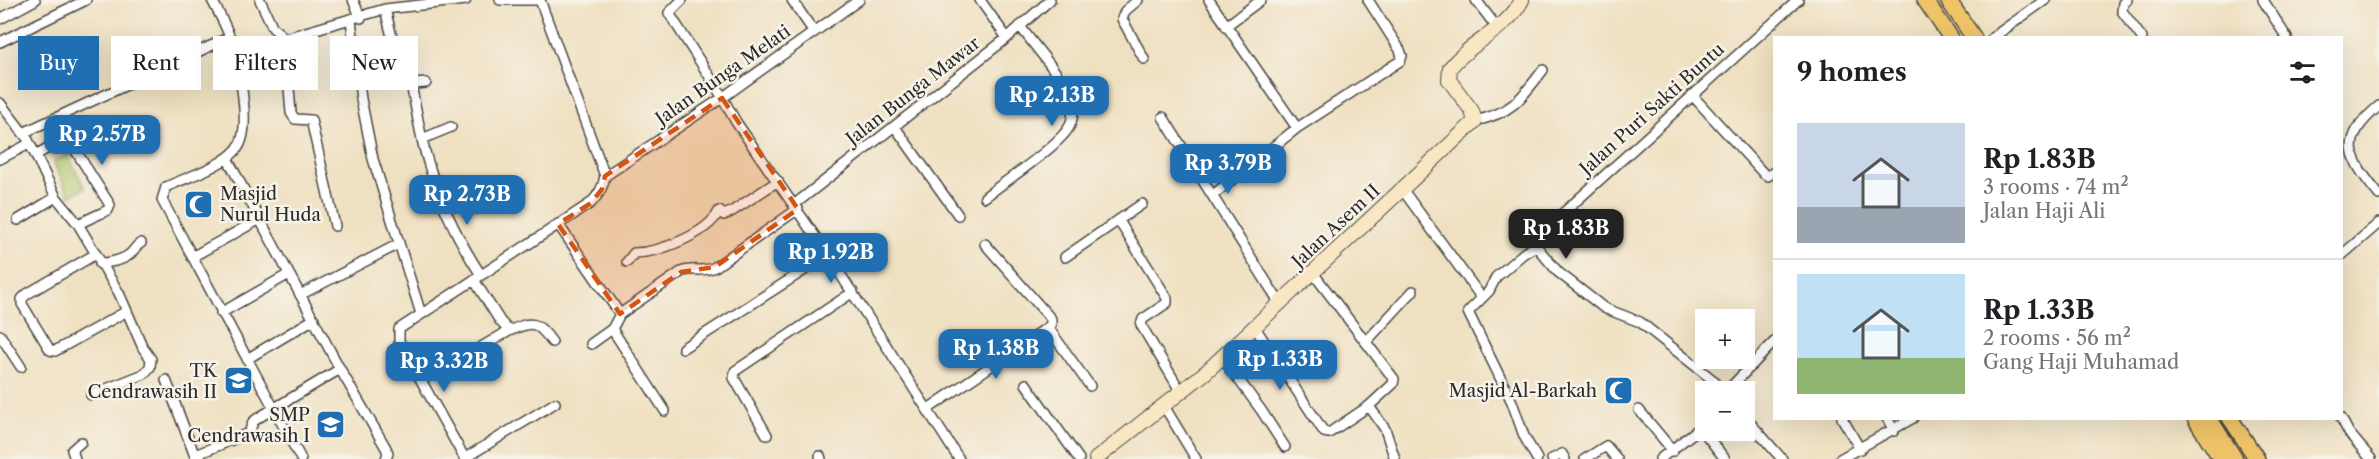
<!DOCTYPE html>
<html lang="en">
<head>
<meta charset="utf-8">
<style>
	body { margin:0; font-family:"Libre Caslon Text",serif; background:#f2f2f2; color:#202124; height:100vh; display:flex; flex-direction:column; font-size:22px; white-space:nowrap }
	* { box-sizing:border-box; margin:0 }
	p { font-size:20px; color:#757577 }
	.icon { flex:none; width:33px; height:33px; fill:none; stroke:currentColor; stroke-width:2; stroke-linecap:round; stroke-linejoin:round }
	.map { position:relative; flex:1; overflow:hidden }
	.panel { position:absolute; left:1773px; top:36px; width:570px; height:384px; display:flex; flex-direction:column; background:#fff; border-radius:0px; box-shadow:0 6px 24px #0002 }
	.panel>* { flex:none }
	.hud { position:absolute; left:18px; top:36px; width:570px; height:54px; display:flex; gap:12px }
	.controls { position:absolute; left:1695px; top:309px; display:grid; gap:12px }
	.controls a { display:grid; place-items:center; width:60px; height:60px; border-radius:0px; background:#fff; box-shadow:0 6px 24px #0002; font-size:30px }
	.price { position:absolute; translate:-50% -51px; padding:0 14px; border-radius:12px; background:#1f6fb2; color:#fff; font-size:20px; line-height:39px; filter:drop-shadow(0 2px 3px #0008) }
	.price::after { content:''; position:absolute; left:50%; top:36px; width:18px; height:14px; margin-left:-9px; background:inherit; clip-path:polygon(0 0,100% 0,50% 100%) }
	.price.on { background:#222; color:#fff }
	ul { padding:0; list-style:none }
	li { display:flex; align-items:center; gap:18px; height:150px; padding:0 24px }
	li+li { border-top:2px solid #e0e0e0 }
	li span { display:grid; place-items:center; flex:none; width:168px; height:120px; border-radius:0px; color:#555 }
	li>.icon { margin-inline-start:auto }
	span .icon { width:72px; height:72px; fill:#fffc; stroke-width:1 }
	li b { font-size:26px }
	h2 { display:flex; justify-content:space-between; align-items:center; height:72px; padding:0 24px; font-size:26px }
	.pill { padding:0 21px; border-radius:0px; background:#fff; box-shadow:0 6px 24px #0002; font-size:21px; line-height:54px }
	.pill.on { background:#1f6fb2; color:#fff }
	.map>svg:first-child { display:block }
	.green { fill:#abc368; stroke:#6b774a; stroke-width:1.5 }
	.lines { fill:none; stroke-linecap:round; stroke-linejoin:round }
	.street-casing { stroke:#484642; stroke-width:12 }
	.secondary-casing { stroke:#484642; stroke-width:16 }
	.primary-casing { stroke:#484642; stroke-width:18 }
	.street { stroke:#fff; stroke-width:9 }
	.secondary { stroke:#f9e7c3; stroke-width:14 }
	.primary { stroke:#efc469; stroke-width:15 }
	.marked { fill:#d5540f; fill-opacity:0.2; stroke:#d5540f; stroke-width:4.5; stroke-dasharray:12 8; stroke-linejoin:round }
	.labels { text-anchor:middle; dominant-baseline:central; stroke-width:5; stroke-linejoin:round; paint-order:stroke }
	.street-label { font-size:18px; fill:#2b2b2b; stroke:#f7f3e8 }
	.poi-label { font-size:18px; fill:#2b2b2b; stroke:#f7f3e8; text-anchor:end }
</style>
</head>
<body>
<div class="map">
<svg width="2379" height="459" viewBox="0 0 2379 459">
	<rect width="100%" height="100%" fill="#f7f3e8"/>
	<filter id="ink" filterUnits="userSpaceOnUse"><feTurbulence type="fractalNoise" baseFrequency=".0167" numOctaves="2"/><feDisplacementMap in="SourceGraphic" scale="12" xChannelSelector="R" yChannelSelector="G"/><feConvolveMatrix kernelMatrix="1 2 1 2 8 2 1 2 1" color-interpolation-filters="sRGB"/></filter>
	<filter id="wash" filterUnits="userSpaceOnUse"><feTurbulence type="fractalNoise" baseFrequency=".008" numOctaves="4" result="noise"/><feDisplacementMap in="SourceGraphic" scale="24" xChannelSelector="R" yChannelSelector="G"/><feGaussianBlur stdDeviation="1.35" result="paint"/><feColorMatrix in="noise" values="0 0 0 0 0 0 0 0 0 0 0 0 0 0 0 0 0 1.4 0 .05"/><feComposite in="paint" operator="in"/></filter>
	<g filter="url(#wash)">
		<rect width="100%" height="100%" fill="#efe0c1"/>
		<path class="green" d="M68,155L85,188L70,196L53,162Z"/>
	</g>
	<g filter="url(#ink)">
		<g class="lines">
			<defs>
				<path id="street" d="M212,0C218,12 226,25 230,38C238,61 254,131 236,150C221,167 187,177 166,187L162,200L301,459
					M260,0L273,28L285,38L385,9L466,0
					M353,0L361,18
					M500,0H539
					M682,0L669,13L717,88L736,122L828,255L959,459
					M792,0L814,32
					M980,0L1007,38
					M1138,0L1125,11L1122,19L1144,59
					M1209,0L1297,128
					M1476,0L1498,29
					M2127,0L2123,3L2122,11L2142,38
					M2263,0L2287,38
					M385,9L404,85L426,83
					M0,19L35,0
					M351,20L361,99L373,159L421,314
					M1226,26L1261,0
					M285,38L291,113L295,119L311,120L335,226
					M1992,38L2045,0
					M0,42L86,0
					M411,85C417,111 420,137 428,162C440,203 458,240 481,275
					M1692,95L1764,174L1768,176L1774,172
					M0,103L27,138L56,197L78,224L119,293L143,348L151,359L150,367L144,374L91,395
					M2379,106C2337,141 2350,159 2379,195
					M1163,117L1279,302
					M1475,121C1512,113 1521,99 1543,70
					M895,127L958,215
					M23,133L230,37
					M422,139L451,127
					M36,155L61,140H69L110,205L108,210L78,224
					M227,158L340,369L386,448L388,453L386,459
					M0,159L29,144
					M605,176L722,98L859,0
					M1402,189L1482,298
					M1213,195L1297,128L1400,61L1402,56L1400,50L1368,0
					M985,197C1003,183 1063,143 1070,125C1075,114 1073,100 1067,90C1054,67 1035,47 1020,26
					M795,204L1007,38L1050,0
					M18,220L56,197
					M1119,221L1167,298V303L1143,319L1141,325L1181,392
					M558,224L620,314L612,329L591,344
					M1536,246V238L1540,234L1798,0
					M1536,246L1524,253L1496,277L1489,291L1468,312L1512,402L1524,436L1537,459
					M1536,246L1558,272L1604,308L1640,322L1713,380L1721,392
					M94,255L27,294L22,299V304L50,350L55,351L127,311
					M2342,255L2379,223
					M192,257L260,219
					M1065,257L1142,204
					M627,262L634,253C658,253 708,234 719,211L724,215L731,212L778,181
					M100,264C110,262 123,261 130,254C135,250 135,246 141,243
					M300,295L393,247
					M221,313L289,274
					M620,314L681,272C692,267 703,273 715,267L798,209
					M1254,326L1324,432L1329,433L1369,406L1393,384L1394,379L1313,273
					M612,329L665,411
					M1049,329L1090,386
					M509,331C532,321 536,320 552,342
					M0,335L21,367
					M1366,342L1413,291
					M683,348L828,255
					M1222,357L1261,410L1285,447
					M247,359L314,319
					M438,372L509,331L500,321L474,280
					M166,380L196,459
					M1026,384L1079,459
					M1726,392L1774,342
					M1164,406L1196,459
					M1369,406L1385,429L1395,459
					M928,409L1051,325V319L985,244
					M1639,410L1673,451
					M1744,416L1782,459
					M1842,418L1860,449
					M1887,418L1894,431
					M2341,418L2349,433L2371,459
					M1700,427L1725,459
					M767,435L734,378L735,371L853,292
					M195,455L249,433L253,422L258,418L340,369
					M820,456L821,459
					M465,458L555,403
					M75,459L72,450L81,442
					M465,459L399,341V329L591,203C599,194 603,188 605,176L540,0
					M1552,459L1562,454L1565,459
					M1585,459L1606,446L1617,459
					M1660,459L1706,423
					M1840,459L1913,418"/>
				<path id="secondary" d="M1096,459L1206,372L1473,123L1475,121L1472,111L1449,80L1450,68C1471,41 1506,31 1522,0"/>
				<path id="primary" d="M1925,0L1951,38
					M1948,0L1974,38
					M2195,418L2221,459
					M2209,418L2235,459
					M2230,418L2257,459"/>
			</defs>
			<use href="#street" class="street-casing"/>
			<use href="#secondary" class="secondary-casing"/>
			<use href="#primary" class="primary-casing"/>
			<use href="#street" class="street"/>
			<use href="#secondary" class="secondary"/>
			<use href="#primary" class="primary"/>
		</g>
	</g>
	<path class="marked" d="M722,98L798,209L715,267L681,272L620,314L558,224L591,203L602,189L605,176Z"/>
	<defs>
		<symbol id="mosque-square" viewBox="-11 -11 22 22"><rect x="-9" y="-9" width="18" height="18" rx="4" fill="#1f6fb2" stroke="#f7f3e8"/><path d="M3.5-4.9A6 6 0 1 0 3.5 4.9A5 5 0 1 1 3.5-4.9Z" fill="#fff"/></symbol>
		<symbol id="school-square" viewBox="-11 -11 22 22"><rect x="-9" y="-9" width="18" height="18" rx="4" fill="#1f6fb2" stroke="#f7f3e8"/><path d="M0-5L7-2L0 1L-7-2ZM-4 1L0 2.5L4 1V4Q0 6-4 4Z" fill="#fff"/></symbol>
	</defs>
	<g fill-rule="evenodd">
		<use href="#mosque-square" x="182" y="188" width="33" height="33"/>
		<use href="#school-square" x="222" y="364" width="33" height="33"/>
		<use href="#mosque-square" x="1602" y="374" width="33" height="33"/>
		<use href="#school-square" x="314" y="408" width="33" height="33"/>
	</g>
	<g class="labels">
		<g class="street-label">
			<text transform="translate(723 75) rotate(-35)">Jalan Bunga Melati</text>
			<text transform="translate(913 91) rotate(-38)">Jalan Bunga Mawar</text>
			<text transform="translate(1652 109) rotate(-42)">Jalan Puri Sakti Buntu</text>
			<text transform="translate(1336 226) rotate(-43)">Jalan Asem II</text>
		</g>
		<g class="poi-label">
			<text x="220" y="194" text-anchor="start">Masjid<tspan x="220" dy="21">Nurul Huda</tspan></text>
			<text x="217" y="371">TK<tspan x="217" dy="21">Cendrawasih II</tspan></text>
			<text x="1597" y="391">Masjid Al-Barkah</text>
			<text x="310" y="415">SMP<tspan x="310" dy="21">Cendrawasih I</tspan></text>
		</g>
	</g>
</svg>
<div class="controls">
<a>+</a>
<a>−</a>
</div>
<b class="price" style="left:1052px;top:127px">Rp 2.13B</b>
<b class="price" style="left:102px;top:166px">Rp 2.57B</b>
<b class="price" style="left:1228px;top:195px">Rp 3.79B</b>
<b class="price" style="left:467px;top:226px">Rp 2.73B</b>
<b class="price on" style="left:1566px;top:260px">Rp 1.83B</b>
<b class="price" style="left:831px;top:284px">Rp 1.92B</b>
<b class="price" style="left:996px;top:380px">Rp 1.38B</b>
<b class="price" style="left:1280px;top:391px">Rp 1.33B</b>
<b class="price" style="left:444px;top:393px">Rp 3.32B</b>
<div class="hud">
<a class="pill on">Buy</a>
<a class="pill">Rent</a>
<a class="pill">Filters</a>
<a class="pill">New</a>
</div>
<section class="panel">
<h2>9 homes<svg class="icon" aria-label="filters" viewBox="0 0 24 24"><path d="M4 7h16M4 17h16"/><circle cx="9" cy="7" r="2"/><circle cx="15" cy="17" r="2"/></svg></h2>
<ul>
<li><span style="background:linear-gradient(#c9d6e8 70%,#9aa5b1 0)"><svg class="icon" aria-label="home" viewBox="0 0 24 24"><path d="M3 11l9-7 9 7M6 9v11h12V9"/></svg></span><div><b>Rp 1.83B</b><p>3 rooms · 74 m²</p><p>Jalan Haji Ali</p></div></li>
<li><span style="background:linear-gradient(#bfe0f5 70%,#8fb573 0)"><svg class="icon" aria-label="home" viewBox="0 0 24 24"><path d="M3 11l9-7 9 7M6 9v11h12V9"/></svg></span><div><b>Rp 1.33B</b><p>2 rooms · 56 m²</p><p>Gang Haji Muhamad</p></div></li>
</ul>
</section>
</div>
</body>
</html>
